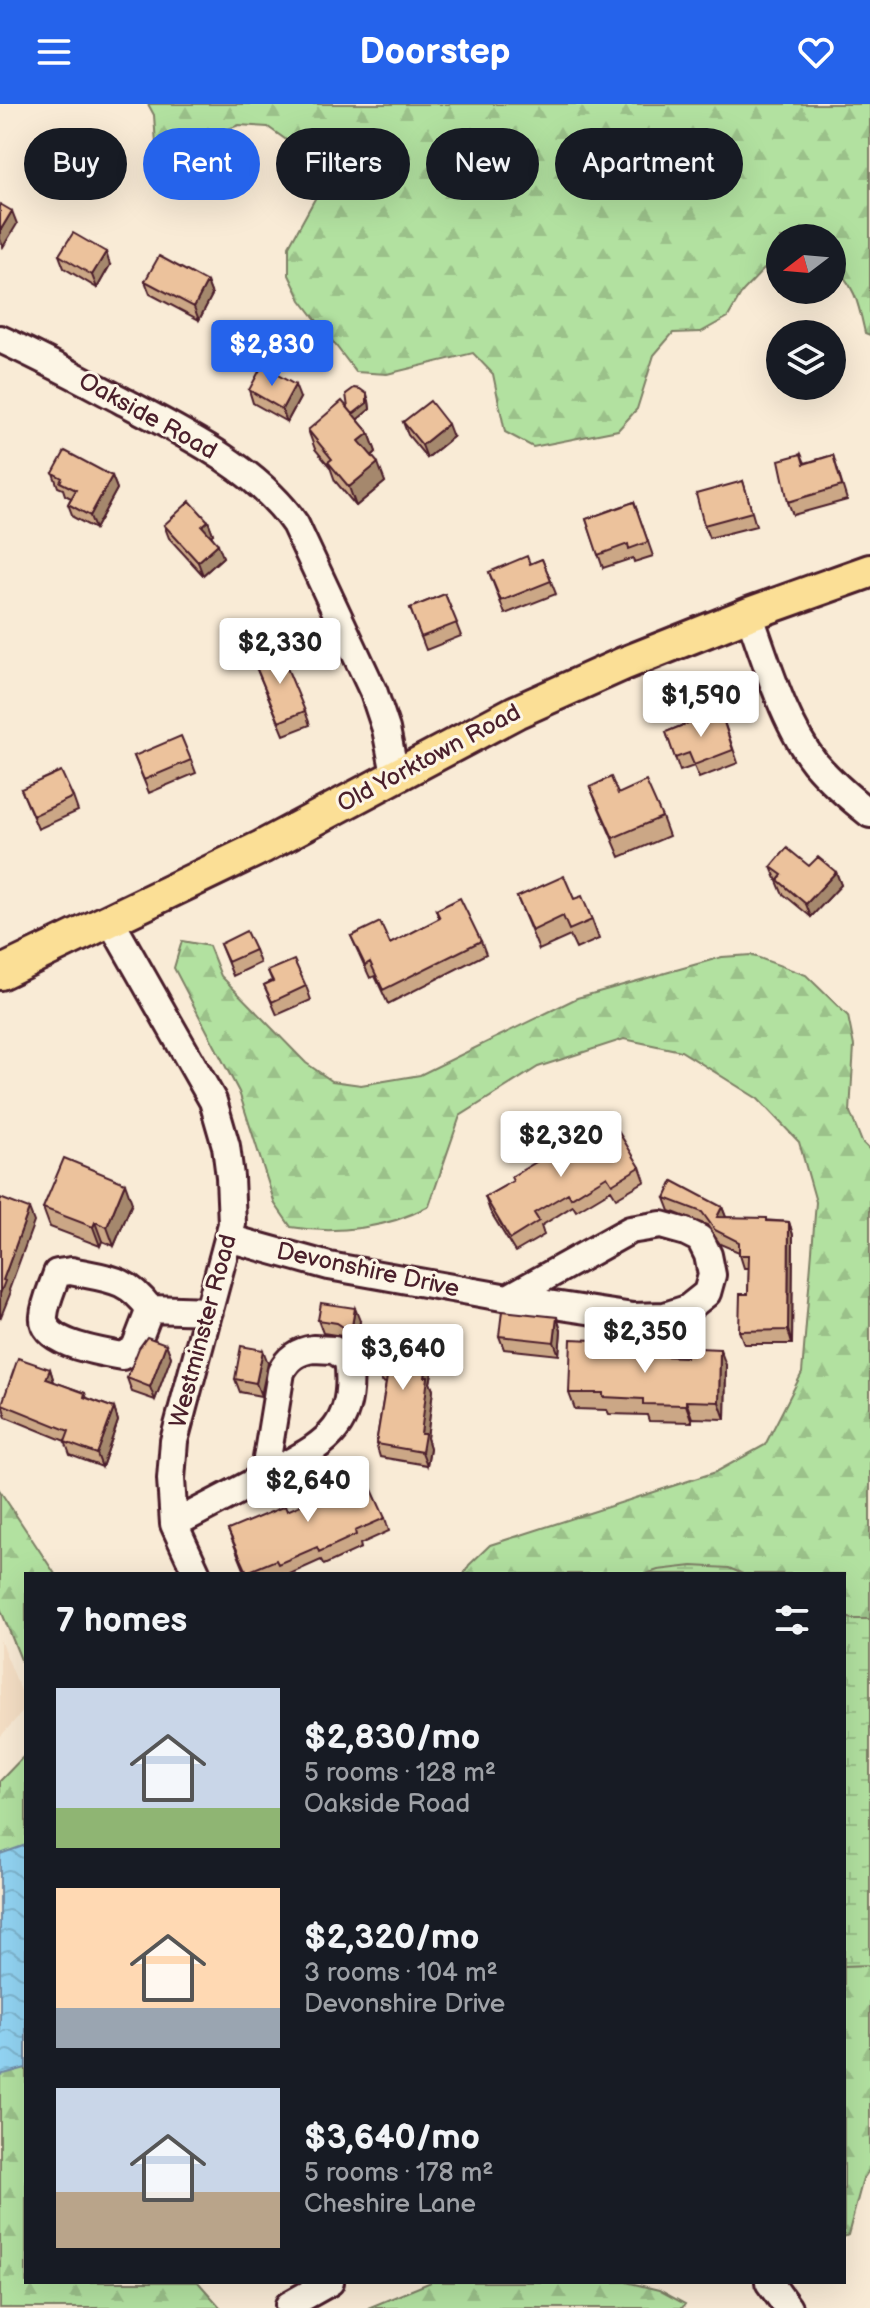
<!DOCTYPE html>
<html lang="en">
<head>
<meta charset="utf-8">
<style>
	body { margin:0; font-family:"Balsamiq Sans",sans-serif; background:#20242c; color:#f1f3f6; height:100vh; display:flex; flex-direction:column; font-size:30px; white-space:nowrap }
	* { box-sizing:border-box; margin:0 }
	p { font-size:26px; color:#9ea1a6 }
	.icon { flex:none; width:44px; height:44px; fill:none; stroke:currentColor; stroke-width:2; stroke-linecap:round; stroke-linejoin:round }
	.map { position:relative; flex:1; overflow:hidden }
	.sheet { position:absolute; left:24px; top:1468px; width:822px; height:712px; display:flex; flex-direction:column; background:#171b24; border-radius:0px; box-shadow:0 8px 32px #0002 }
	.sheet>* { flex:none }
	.top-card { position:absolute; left:24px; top:24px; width:822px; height:72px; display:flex; gap:16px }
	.needle { width:52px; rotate:254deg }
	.controls { position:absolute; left:766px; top:120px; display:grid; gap:16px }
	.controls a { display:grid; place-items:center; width:80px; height:80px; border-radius:50%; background:#171b24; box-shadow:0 8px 32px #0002; font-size:40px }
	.price { position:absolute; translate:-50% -68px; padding:0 18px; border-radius:8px; background:#fff; color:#222; font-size:26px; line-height:52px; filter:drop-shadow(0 2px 4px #0008) }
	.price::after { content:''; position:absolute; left:50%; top:48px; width:24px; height:18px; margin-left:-12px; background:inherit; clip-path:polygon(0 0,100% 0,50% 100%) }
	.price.current { background:#2563eb; color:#fff }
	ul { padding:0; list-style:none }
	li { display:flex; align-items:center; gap:24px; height:200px; padding:0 32px }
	li span { display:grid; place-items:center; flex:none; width:224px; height:160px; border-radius:0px; color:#555 }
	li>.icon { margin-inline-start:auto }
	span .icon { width:96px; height:96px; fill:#fffc; stroke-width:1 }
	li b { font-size:34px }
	h2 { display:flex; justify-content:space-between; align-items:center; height:96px; padding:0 32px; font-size:34px }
	.tag { padding:0 28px; border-radius:36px; background:#171b24; box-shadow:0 8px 32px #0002; font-size:28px; line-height:72px }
	.tag.current { background:#2563eb; color:#fff }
	header { display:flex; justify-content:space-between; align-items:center; height:104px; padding:0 32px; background:#2563eb; color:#fff; font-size:36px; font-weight:700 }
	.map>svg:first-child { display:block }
	.built { fill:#f5dfc5 }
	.forest { fill:url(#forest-firs); stroke:#7e8066; stroke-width:2 }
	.wetland { fill:url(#wetland-marsh); stroke:#7e8066; stroke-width:2 }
	.water { fill:url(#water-waves); stroke:#758ca3; stroke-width:2 }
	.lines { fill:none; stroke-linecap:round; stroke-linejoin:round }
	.minor-casing { stroke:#4a1f2b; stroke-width:32 }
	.major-casing { stroke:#4a1f2b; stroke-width:38 }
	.minor { stroke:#fcf5e5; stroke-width:26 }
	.major { stroke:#fbdf96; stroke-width:32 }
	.wall { fill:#cba786; stroke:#4a1f2b; stroke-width:2 }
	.shaded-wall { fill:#a5886d; stroke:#4a1f2b; stroke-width:2 }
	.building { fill:#ecc29c; stroke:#4a1f2b; stroke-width:2 }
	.labels { text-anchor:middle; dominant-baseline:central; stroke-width:6; stroke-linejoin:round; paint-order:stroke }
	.street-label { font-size:24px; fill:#4a1f2b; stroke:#fcf5e5 }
</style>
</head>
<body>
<header><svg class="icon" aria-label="menu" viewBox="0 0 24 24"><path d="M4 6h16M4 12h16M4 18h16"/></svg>Doorstep<svg class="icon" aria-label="heart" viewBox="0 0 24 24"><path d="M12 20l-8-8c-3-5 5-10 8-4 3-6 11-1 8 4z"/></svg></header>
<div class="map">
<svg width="870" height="2204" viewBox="0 0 870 2204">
	<defs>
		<pattern id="forest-firs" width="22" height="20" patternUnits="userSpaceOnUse" patternTransform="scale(2)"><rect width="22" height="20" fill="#b2e1a0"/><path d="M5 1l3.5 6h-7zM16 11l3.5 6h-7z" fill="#9bc18a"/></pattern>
		<pattern id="wetland-marsh" width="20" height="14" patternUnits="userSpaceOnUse" patternTransform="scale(2)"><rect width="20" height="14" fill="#b2e1a0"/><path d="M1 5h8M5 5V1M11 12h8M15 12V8" fill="none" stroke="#9bc18a"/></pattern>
		<pattern id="water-waves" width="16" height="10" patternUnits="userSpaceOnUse" patternTransform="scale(2)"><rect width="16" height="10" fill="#92d4f3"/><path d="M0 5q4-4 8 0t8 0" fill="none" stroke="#7fb6d0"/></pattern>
	</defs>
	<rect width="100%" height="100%" fill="#f9ebd6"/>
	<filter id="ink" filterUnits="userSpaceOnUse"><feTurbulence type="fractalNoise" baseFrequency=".0125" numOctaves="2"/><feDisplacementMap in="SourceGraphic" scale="16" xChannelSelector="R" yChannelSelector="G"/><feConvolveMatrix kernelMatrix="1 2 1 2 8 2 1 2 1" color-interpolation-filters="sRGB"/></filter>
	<g filter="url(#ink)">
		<path class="built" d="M0,1536L26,1599V1604L0,1633Z"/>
		<path class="forest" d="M148,0H870V231L865,229C859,202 855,179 832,162V134H780V159L764,165L743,187L728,213L701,228L673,229L654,251L637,305L618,326L533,343L505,328L493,270L473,249L387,270L356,268L301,196L289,171V142L317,91L311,61L292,40L268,23L239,21L212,31L192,51L169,67L156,40L154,11Z
			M182,837L209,842L221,872L306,959L332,977L361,981L420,971L577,894L722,853L751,851L806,871L848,912L854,942L850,1008L862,1038L870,1046V2065L863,2075L848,2131L844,2133V1470H464L469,1461L490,1441L716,1368L765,1341L802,1269L816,1098L799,1038L758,995L681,947L624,935L538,963L460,1012L429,1102C388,1124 337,1131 291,1123L275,1100L239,988L174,864Z
			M0,1387L55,1470H26V1568L0,1504Z
			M26,1650V2178H198L221,2204H0V1677Z
			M431,2178H626L659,2186L685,2200L682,2204H368Z"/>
		<path class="wetland" d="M692,1462L729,1464L743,1470H646L658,1466Z
			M844,1512L852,1515H870V1861L844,1862Z"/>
		<path class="water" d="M26,1741V1964L0,1971V1750Z"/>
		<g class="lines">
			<defs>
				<path id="minor" d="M0,235C42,254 81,275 121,296C180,327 257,364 295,420L374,589L386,625L395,670
					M749,510C766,556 784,620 815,659C831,678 851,695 870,710
					M110,816L213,997L226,1042L230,1073L232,1120L174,1337L171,1375L174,1420L197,1470
					M228,1134L329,1162L508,1194L633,1213L665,1212L687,1205L707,1189L712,1171L708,1151L700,1135L686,1128L661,1121L630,1126L508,1194
					M71,1167C109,1175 126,1173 150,1205L135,1244L122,1252C102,1248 41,1240 44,1212C45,1198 53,1182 57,1169Z
					M150,1205L209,1207
					M313,1245L334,1246L348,1255C358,1330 320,1341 264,1373L281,1268C288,1254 298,1247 313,1245Z
					M174,1420L264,1373
					M769,2178L788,2204
					M289,2201L330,2178"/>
				<path id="major" d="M0,869L262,743L516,608L623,560L749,510L870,467"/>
			</defs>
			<use href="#minor" class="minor-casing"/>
			<use href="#major" class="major-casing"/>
			<use href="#minor" class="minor"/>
			<use href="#major" class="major"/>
		</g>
		<path class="wall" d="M59,151L110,161L97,184L64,164Z
			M145,177L207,178L212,191L199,216L150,190Z
			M249,286L300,294L287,318L253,299Z
			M369,297L370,305L357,315L369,329L376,348L372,352L385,378L356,402L335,377L330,363L315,345L308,326L348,304Z
			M403,318L453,333L427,354L408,331Z
			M801,350L805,359L833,351L847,396L793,411L788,398Z
			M53,369L112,372L117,385L95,425L73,413L68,400L71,394L65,391L63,385L58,383Z
			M743,377L756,422L709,434L704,421Z
			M634,398L653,452L634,458L633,454L603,464L586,415Z
			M208,417L213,430L211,431L223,453L203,471L169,434L164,421Z
			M542,455L556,490L505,510L489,468L530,460Z
			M445,490L461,532L426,546L410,504Z
			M254,558L305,607L310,621L284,631Z
			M720,606L738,659L699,674L694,662L680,667L666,628Z
			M134,652L191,656L196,669L149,689Z
			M590,683L618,690L662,713L669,732L620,753Z
			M21,685L73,693L78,707L38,725Z
			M809,762L836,768L841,781L811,813L782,789L771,763Z
			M517,793L574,795L592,816L599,835L576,845L570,832L539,846Z
			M436,806L481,837L486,850L388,900L375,872L370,874L351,832L390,840L439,815Z
			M220,840L255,846L260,859L233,872Z
			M268,867L306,882L311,896L277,911L264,881L272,877Z
			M551,1056L640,1063L645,1077L616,1094L611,1086L576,1107L573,1102L541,1122L544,1131L515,1148L490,1107L485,1093Z
			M665,1094L722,1103L726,1113L789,1118L793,1131L792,1240H744L739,1227L748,1190L749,1164H744L739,1148L720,1140L707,1121L670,1107Z
			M132,1099L114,1142L102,1137L100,1142L50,1123L43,1104Z
			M318,1216L360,1217L356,1241L342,1232L323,1229Z
			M561,1226L559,1251L504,1245L499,1232Z
			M166,1240L171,1253L155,1296L132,1288L127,1274Z
			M430,1240L435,1253L430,1279L433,1286L427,1334L430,1344L427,1361L380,1353L376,1340L386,1279L382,1278L374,1252Z
			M595,1241L606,1245L633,1246L635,1252L726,1261L725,1315L692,1314V1318L649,1317L647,1311L609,1310L607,1306L575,1305L569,1289Z
			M268,1259L261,1292L240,1288L235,1275Z
			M50,1265L54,1278L85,1289L87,1294L114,1304L118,1317L102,1363L70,1351L65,1337L6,1313L2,1300Z
			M287,1407L385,1414L389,1427L360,1440L361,1444L324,1461L321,1456L290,1470H282L281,1469L278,1470H246L228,1426Z"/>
		<path class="shaded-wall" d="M12,107L17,120L3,143L0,135V127Z
			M106,148L110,161L97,184L92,171Z
			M207,178L212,191L199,216L194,203Z
			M295,281L300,294L287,318L282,305Z
			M367,290L369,297L370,305L352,320L349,313Z
			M448,320L453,333L427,354L422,341Z
			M369,329L376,348L366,357L359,337Z
			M378,359L385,378L356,402L349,383Z
			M112,372L117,385L95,425L90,412Z
			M208,417L213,430L207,435L202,422Z
			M218,440L223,453L203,471L198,458Z
			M836,768L841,781L811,813L806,800Z
			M125,1079L132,1099L114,1142L107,1123Z
			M722,1103L727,1116L717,1113Z
			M29,1105L34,1118L9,1186L10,1190L0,1215V1190L3,1176Z
			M95,1118L102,1137L100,1142L93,1123Z
			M789,1118L793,1131L792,1240L788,1226Z
			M355,1204L360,1217L356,1241L351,1228Z
			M557,1213L561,1226L559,1251L554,1238Z
			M166,1240L171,1253L155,1296L150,1283Z
			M430,1240L435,1253L430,1279L433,1286L427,1334L430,1344L427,1361L422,1348L421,1330L425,1273Z
			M720,1245L726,1261L725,1315L719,1298Z
			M263,1246L268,1259L261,1292L256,1279Z
			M50,1265L54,1278L46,1275Z
			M686,1297L692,1314V1318L686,1301Z
			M114,1304L118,1317L102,1363L97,1350Z"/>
		<path class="building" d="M0,100L12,107L0,127Z
			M73,129L106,148L92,171L59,151Z
			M159,152L207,178L194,203L145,177Z
			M262,262L295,281L282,305L249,286Z
			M354,284L360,285L367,290V299L353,310L348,304L346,290Z
			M342,297L369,329L359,337L378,359L349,383L328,358L332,355L308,326Z
			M430,297L448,320L422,341L403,318Z
			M65,347L112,372L90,412L68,400L76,386L60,378L62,374L53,369Z
			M801,350L804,360L833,351L842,382L788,398L779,356Z
			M743,377L752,408L704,421L696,390Z
			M190,397L208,417L202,422L218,440L198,458L164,421Z
			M634,398L648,438L629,445L628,440L598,451L586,415Z
			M527,452L530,460L542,455L551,477L501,497L489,468Z
			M445,490L457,519L421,533L410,504Z
			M280,547L305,607L279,618L254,558Z
			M720,606L733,646L694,661L689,649L675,654L666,628Z
			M181,632L191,656L144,676L134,652Z
			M61,667L73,693L33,712L21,685Z
			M611,673L618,690L646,677L662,713L613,734L590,683Z
			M787,744L809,762L818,753L836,768L806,800L778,776L782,771L771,763Z
			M564,772L574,795L582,792L592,816L569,826L563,812L532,827L517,793Z
			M460,794L481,837L383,886L370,858L365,861L351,832L380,818L390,840L440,814L436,806Z
			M246,827L255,846L228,858L220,840Z
			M294,856L306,882L272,898L264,881L273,877L268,867Z
			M615,1022L640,1063L612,1080L607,1072L571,1094L568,1089L534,1109L539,1117L510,1135L485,1093L513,1077L511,1073L548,1051L551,1056Z
			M64,1054L125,1079L107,1123L95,1118L93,1123L43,1104Z
			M673,1077L722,1103L717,1113L767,1114V1117L789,1118L788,1226L739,1227L740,1190H748L749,1151H739V1138L715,1126L702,1108L665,1094Z
			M0,1094L29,1105L3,1176L5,1177L0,1190Z
			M321,1199L355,1204L351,1228L337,1219L318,1216Z
			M502,1207L557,1213L554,1238L499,1232Z
			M377,1231L430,1240L425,1273H428L421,1330H425L422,1348L376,1340L388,1267L377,1265L379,1253L374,1252Z
			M147,1233L166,1240L150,1283L127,1274L139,1244Z
			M571,1235L593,1236V1241L604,1242V1245L633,1246V1251L686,1253V1249H698V1244L720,1245L719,1298L686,1297V1301L643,1300V1295L603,1293V1289H569Z
			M241,1242L263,1246L256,1279L235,1275Z
			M18,1254L50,1265L46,1275L85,1289L84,1293L114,1304L97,1350L65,1338L69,1327L2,1300Z
			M362,1364L385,1414L355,1427L356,1431L319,1448L317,1443L278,1460L276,1456L247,1468L228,1426L285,1402L287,1407L335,1386L334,1383L345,1378L343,1373Z"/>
	</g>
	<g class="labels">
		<g class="street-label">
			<text transform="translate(148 312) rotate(29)">Oakside Road</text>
			<text transform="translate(429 654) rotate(-28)">Old Yorktown Road</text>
			<text transform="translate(368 1166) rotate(12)">Devonshire Drive</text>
			<text transform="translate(203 1227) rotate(-75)">Westminster Road</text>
		</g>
	</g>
</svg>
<div class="controls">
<a><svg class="needle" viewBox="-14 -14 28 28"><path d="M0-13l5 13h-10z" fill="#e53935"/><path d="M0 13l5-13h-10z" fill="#9ea1a6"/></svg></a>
<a><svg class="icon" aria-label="layers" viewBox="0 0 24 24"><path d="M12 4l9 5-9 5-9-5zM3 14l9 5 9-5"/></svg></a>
</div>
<b class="price current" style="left:272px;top:284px">$2,830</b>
<b class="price" style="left:280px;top:582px">$2,330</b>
<b class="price" style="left:701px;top:635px">$1,590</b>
<b class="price" style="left:561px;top:1075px">$2,320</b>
<b class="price" style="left:645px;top:1271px">$2,350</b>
<b class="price" style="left:403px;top:1288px">$3,640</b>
<b class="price" style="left:308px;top:1420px">$2,640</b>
<div class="top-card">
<a class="tag">Buy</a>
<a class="tag current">Rent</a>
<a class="tag">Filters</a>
<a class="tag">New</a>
<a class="tag">Apartment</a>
</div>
<section class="sheet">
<h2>7 homes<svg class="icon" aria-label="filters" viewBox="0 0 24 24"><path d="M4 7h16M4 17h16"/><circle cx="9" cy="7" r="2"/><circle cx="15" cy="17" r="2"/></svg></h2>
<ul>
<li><span style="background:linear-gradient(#c9d6e8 75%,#8fb573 0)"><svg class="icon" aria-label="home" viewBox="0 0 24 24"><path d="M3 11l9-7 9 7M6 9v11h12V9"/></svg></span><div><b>$2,830/mo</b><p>5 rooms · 128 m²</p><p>Oakside Road</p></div></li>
<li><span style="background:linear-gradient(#ffd9b3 75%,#9aa5b1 0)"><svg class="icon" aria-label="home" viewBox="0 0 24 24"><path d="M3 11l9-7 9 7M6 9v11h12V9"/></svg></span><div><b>$2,320/mo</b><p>3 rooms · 104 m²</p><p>Devonshire Drive</p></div></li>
<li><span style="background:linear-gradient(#c9d6e8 65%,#b9a48a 0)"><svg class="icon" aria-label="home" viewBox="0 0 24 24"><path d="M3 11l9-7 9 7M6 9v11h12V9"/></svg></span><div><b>$3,640/mo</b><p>5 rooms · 178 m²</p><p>Cheshire Lane</p></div></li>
</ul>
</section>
</div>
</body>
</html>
